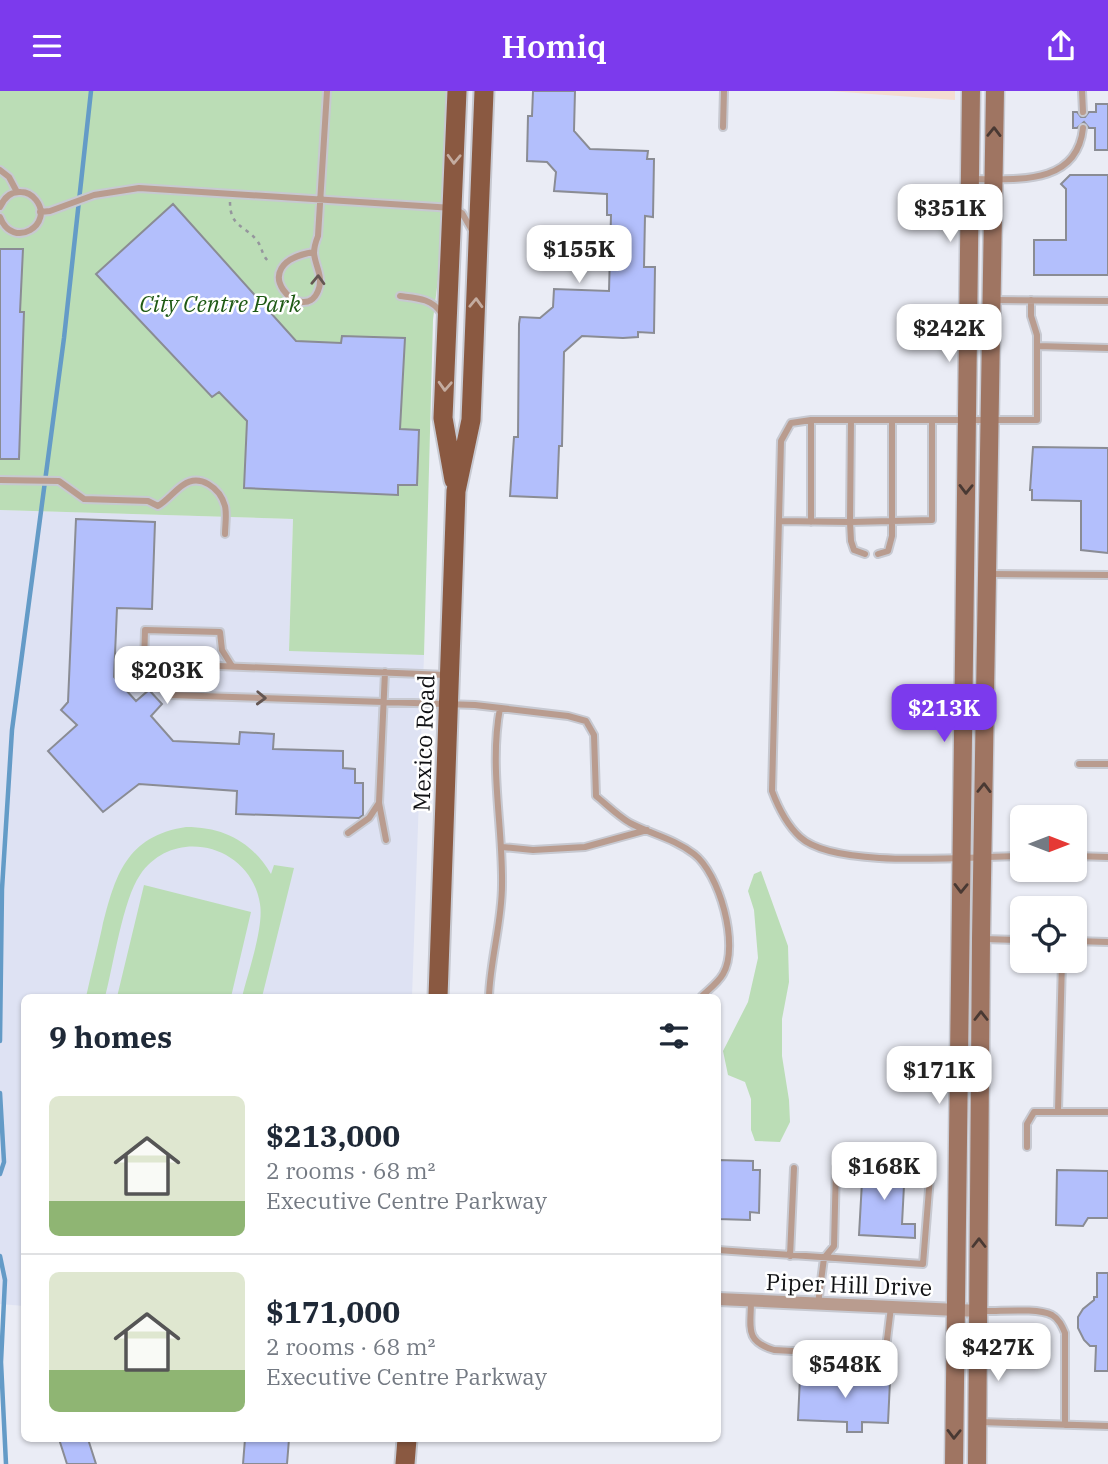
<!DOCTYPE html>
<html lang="en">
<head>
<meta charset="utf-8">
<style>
	body { margin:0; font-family:"IBM Plex Serif",serif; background:#f6f6f7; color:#1f2937; height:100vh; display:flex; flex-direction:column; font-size:26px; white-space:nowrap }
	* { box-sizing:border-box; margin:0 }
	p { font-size:23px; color:#747a83 }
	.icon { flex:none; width:38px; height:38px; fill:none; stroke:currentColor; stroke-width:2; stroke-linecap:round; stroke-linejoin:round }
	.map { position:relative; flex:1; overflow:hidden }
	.panel { position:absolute; left:21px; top:903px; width:700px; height:448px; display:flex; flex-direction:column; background:#fff; border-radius:10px; box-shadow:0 2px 5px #0004 }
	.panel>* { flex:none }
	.needle { width:46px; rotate:90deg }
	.controls { position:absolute; left:1010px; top:714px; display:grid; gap:14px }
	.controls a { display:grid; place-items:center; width:77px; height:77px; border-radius:10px; background:#fff; box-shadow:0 2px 5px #0004; font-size:35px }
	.price { position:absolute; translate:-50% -60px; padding:0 16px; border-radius:14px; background:#fff; color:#222; font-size:23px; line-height:46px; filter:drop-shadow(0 2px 4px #0008) }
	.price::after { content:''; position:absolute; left:50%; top:42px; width:21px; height:16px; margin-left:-10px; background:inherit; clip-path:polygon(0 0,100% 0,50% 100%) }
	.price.current { background:#7c3aed; color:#fff }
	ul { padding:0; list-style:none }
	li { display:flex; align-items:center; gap:21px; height:175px; padding:0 28px }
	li+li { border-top:2px solid #e0e1e3 }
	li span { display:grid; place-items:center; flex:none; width:196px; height:140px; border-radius:10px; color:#555 }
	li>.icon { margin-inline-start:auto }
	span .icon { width:84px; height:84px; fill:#fffc; stroke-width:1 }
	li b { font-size:30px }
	h2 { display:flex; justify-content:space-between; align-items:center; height:84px; padding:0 28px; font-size:30px }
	header { display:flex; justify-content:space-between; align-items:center; height:91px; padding:0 28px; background:#7c3aed; color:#fff; font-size:32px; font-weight:600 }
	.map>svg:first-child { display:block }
	.commercial { fill:#f4ddd2 }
	.built { fill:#dee2f3 }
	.green { fill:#bbddb6 }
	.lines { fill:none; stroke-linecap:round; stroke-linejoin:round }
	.stream { stroke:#649bc7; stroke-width:4.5 }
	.building { fill:#b3bffc; stroke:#8a8c94; stroke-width:2 }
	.lane-casing { stroke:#c7c9d1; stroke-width:10 }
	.street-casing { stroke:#c7c9d1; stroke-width:16 }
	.secondary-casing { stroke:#c7c9d1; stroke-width:21 }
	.primary-casing { stroke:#c7c9d1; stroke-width:23 }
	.path { stroke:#95969d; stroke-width:2.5; stroke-dasharray:3.5 5; stroke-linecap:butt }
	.lane { stroke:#b99c8f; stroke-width:6 }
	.street { stroke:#b99c8f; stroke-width:12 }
	.secondary { stroke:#9f7562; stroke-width:18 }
	.primary { stroke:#8a5941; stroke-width:19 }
	.oneway { stroke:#493933 }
	.oneway2 { stroke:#c4aca0 }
	.oneway3 { stroke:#645652 }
	.labels { text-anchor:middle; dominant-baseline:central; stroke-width:5; stroke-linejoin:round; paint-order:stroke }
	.park-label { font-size:23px; font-style:italic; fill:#1f5a15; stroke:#fff }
	.street-label { font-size:23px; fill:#101114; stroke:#fff }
</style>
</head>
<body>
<header><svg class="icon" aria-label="menu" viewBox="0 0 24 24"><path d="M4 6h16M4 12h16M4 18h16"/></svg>Homiq<svg class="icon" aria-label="share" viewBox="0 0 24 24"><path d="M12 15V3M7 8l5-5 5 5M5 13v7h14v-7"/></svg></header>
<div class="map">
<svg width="1108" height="1373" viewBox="0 0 1108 1373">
	<rect width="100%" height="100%" fill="#eaecf5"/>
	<path class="commercial" d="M829,0H955V9Z"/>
	<path class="built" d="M0,419L293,428L289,559L424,564L412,906H24V1215L0,1213Z"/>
	<path class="green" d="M0,0H447L439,180L433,229L424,564L289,560L293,428L0,419Z
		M186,736C224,736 252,751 271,783L274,774L294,777L262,906H242C248,882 264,836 260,813C251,754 174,734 140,784C123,808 113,876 105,906H86C91,883 97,860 102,837C115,785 126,745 186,736Z
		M761,780L788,855L789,891L782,928V965L789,1009L790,1031L780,1051L755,1050L751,1039V1008L745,991L728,984L723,960L748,911L758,867L754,819L748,800L754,783Z
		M144,794L251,821L231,906H117Z"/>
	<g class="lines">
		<path class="stream" d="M0,950L2,798L12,639L64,247L91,0
			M0,1002L4,1071L0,1083
			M0,1165L5,1189L1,1271L6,1373"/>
	</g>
	<path class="building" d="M533,0H575L574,40L590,58L648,60L647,68H654L653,126L645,125L644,176H655L654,242L638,241V246L623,247L582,245L564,261L562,355H559L557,407L510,405L514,346H518L519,233L520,226L540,227L553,216L554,198L609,200L611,124H607V103L554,100L556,81L547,71L527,70L528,25H532Z
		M1096,13H1108V59H1095V37H1089L1084,31L1077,37H1073V21H1077L1081,26H1085L1089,21H1096Z
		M1070,84H1108V184H1034V149H1066V98L1061,93Z
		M173,113L296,250L341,252L342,245L405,247L400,338L419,339L417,394H398V404L244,397L247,330L219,301L212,306L96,183Z
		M0,158H23L20,221H24L19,368H0Z
		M1033,356L1108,357V462L1081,459V410L1032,409V399H1030Z
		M76,428L155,431L152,518L117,517L114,586L136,610L149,599L162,613L151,625L173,650L239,653L240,641L274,643L273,658L343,660V677L355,678V692H363V724L359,727L236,723L237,700L139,693L103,721L48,660L77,634L61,619L68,611Z
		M718,1069L753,1070V1079H760L759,1122L750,1121V1129L718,1128Z
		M863,1073L905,1075L902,1133H915V1147L859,1144Z
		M1057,1079L1108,1080V1127H1088L1083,1135L1056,1134Z
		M1097,1182H1108V1280H1095L1096,1255H1090L1084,1249L1078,1237V1226L1083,1218L1094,1209V1206H1097Z
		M860,1276L872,1277L871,1289L890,1290L888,1332L862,1331V1341H847V1331L798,1329L800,1286L859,1289Z
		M59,1348H88L96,1373H67Z
		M245,1348H289L287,1373H243Z"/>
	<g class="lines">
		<defs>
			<path id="lane" d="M1082,0L1083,21
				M723,36L724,0
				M0,79L9,86L17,101
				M972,88C1016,88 1077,95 1083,37
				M0,116C4,107 11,100 21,101C27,101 32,104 36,109C55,133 13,160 0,126
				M40,121L50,120L94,104L139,97L453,117L462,122L473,141
				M314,161C240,173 304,236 318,200C324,186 315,175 314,162C314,157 316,150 318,145L327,0
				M400,205C415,207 432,207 441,222
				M993,209L1108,210
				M1037,255L1108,257
				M811,329V431
				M892,330V430L932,429V330
				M0,389L59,390L84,408L148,410L158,415C167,410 174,400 183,394C200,382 220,397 225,415C227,424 225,434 225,443
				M779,430L850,431L851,329
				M865,463L854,459L851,450L850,431L892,430V445L888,460L878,463
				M989,483L1108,484
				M144,572L446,584
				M232,575L222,559L220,541L145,539L144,572L169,604L475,614L568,625L586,630L594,644L596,705C607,714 618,725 630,732C651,743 675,748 694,763C719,782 740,854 723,883C718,892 708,899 701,906
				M385,581L379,712L386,749
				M1079,673H1108
				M348,742L369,727L379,712
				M502,756L533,759L585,756L647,739
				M1022,765C971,765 836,779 800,746C787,734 778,716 772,700L781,350L791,332L811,329H1037V244L1031,225V209
				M1074,765L1108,766
				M983,848L1022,849
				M1074,850L1108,851
				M489,906C490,869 502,832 502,794C503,735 489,676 500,617
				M1058,1020L1062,870
				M1027,1056V1033L1034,1021H1108
				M718,1159L923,1173L930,1086
				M790,1165L794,1077
				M751,1210C751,1236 744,1250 774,1259L868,1264L877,1263L886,1257L891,1216
				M818,1213L824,1167L834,1155L836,1076
				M979,1220C998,1221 1036,1216 1052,1224C1059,1228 1062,1235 1065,1242V1334
				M980,1331L1108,1335"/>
			<path id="street" d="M718,1208L979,1220"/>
			<path id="secondary" d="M954,1373L971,0
				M977,1373L981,848L995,0"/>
			<path id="primary" d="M454,389L443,327L457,0
				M438,906L456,400L471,329L484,0
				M405,1373L407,1348"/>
		</defs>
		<use href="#lane" class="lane-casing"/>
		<use href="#street" class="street-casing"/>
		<use href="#secondary" class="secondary-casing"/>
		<use href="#primary" class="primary-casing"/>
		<path class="path" d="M230,111C230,137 246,134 258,151C262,157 262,164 268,170"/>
		<use href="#lane" class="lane"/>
		<use href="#street" class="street"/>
		<use href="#secondary" class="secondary"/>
		<use href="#primary" class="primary"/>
	</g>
	<defs><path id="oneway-chevron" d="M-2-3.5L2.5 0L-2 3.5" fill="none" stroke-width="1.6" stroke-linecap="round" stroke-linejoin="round" transform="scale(1.75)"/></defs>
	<g class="oneway">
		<use href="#oneway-chevron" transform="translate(994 41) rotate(-89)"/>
		<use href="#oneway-chevron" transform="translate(966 398) rotate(91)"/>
		<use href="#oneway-chevron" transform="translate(984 697) rotate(-89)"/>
		<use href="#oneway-chevron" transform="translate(961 797) rotate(91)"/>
		<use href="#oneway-chevron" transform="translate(981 925) rotate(-90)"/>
		<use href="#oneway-chevron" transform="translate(979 1152) rotate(-90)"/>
		<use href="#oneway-chevron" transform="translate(954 1343) rotate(91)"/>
	</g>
	<g class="oneway2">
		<use href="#oneway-chevron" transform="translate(454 68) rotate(92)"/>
		<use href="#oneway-chevron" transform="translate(476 212) rotate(-88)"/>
		<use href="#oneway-chevron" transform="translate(445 295) rotate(93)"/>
	</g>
	<g class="oneway3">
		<use href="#oneway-chevron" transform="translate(318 189) rotate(-88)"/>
		<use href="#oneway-chevron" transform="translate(261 607) rotate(2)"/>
	</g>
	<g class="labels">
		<g class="park-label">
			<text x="220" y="212">City Centre Park</text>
		</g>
		<g class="street-label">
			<text transform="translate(423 652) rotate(-88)">Mexico Road</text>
			<text transform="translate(849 1193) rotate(2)">Piper Hill Drive</text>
		</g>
	</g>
</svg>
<div class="controls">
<a><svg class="needle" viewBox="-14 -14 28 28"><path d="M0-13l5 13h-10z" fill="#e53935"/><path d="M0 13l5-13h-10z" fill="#747a83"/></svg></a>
<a><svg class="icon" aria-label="locate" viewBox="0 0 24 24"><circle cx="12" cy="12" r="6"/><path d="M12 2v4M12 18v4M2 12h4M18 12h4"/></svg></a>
</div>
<b class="price" style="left:950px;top:153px">$351K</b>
<b class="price" style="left:579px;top:194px">$155K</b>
<b class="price" style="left:949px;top:273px">$242K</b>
<b class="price" style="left:167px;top:615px">$203K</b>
<b class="price current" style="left:944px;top:653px">$213K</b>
<b class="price" style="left:939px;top:1015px">$171K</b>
<b class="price" style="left:884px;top:1111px">$168K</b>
<b class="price" style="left:998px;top:1292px">$427K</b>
<b class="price" style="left:845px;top:1309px">$548K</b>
<section class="panel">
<h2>9 homes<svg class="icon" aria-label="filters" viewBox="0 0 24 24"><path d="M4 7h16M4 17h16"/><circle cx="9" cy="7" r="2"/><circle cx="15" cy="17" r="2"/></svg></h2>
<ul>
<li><span style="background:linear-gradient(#dfe7d0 75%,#8fb573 0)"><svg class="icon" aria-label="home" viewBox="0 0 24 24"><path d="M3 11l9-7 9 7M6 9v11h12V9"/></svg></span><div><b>$213,000</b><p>2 rooms · 68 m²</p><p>Executive Centre Parkway</p></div></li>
<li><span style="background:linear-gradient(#dfe7d0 70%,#8fb573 0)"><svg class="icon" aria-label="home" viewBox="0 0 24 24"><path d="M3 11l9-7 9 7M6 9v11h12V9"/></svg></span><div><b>$171,000</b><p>2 rooms · 68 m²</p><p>Executive Centre Parkway</p></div></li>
</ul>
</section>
</div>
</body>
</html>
